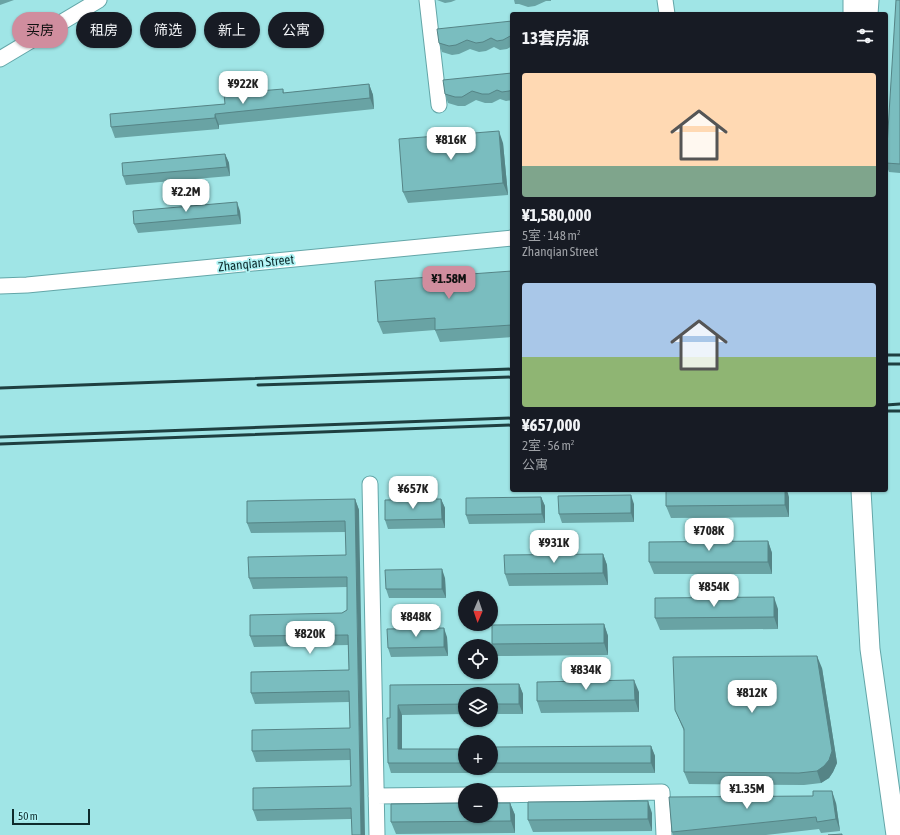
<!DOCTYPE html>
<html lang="zh">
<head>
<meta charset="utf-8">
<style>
	body { margin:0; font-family:"Asap Condensed","Noto Sans SC",sans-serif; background:#20242c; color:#f1f3f6; height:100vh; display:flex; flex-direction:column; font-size:15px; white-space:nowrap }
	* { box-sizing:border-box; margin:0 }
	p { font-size:13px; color:#9ea1a6 }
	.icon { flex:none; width:22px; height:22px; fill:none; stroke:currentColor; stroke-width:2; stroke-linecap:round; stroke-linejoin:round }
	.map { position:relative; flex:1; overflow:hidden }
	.side { position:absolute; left:510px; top:12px; width:378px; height:480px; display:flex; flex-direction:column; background:#171b24; border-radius:4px; box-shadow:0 1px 3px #0004 }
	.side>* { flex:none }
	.hud { position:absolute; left:12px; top:12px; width:380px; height:36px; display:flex; gap:8px }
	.needle { width:26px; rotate:182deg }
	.buttons { position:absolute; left:458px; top:591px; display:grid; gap:8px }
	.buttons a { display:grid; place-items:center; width:40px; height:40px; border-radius:50%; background:#171b24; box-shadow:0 1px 3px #0004; font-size:20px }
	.scale { position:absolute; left:12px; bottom:10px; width:78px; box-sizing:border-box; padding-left:4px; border:2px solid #0e2b2c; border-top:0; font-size:11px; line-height:14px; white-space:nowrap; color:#0e2b2c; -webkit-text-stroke:3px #adf2f3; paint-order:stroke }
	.price { position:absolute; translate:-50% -34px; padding:0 9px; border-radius:8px; background:#fff; color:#222; font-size:13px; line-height:26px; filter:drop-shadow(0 1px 2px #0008) }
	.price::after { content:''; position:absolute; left:50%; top:24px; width:12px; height:9px; margin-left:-6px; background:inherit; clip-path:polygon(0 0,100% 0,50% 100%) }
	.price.active { background:#d08d9e; color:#111 }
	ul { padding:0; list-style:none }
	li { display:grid; align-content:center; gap:8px; height:212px; padding:0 12px }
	li span { display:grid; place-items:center; height:124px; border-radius:4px; color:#555 }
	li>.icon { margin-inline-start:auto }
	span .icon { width:72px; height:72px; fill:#fffc; stroke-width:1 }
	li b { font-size:17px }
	h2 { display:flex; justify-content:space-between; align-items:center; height:48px; padding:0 12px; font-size:17px }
	.tag { padding:0 14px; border-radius:18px; background:#171b24; box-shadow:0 1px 3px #0004; font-size:14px; line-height:36px }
	.tag.active { background:#d08d9e; color:#111 }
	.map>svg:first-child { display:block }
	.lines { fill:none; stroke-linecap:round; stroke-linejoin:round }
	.minor-casing { stroke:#63a6a8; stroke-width:17 }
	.major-casing { stroke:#63a6a8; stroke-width:21 }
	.minor { stroke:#fff; stroke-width:15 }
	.major { stroke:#fff; stroke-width:19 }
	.rail { stroke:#1e3f40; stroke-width:3 }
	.wall { fill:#69a3a4 }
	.shaded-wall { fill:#558486 }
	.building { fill:#7abdbf; stroke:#558486 }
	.labels { text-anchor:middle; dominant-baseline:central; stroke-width:3.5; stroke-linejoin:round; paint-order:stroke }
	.street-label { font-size:13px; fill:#0e2b2c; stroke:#adf2f3 }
</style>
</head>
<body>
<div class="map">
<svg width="900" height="835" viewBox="0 0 900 835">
	<rect width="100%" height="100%" fill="#a0e5e6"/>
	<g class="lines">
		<defs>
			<path id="minor" d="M427,0L439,105
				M665,0L667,14
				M0,59L99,0
				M0,286L27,285L512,238
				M370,484L377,835
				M491,795L662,792L664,835
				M376,796L465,795"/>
			<path id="major" d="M853,14V0
				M868,14L869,0
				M861,490L870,649L896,835"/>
		</defs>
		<use href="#minor" class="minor-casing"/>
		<use href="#major" class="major-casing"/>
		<use href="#minor" class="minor"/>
		<use href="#major" class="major"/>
		<path class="rail" d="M886,355H900
			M886,364H900
			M258,385L512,377
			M0,388L512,369
			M886,405L900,404
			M886,411H900
			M0,437L512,418
			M0,444L512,425"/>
	</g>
	<path class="wall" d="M0,0H14L0,5Z
		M437,0H456L451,2L445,3Z
		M514,0H551V1H546L535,6L528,7L519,4H515Z
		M900,0V173L889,172L886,164V156Z
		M512,21V46L507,49L500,50L494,47L486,51L479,52L470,49L459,54L452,55L442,52L439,43Z
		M512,73V100L506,101L500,99L492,103H485L476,100L465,106H458L448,103L445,94Z
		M369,84L373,95L374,109L219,125V129L115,138L111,127L225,104L283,89L284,93Z
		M503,143L508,195L408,203L403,192Z
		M225,154L229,163L230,176L126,185L123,176Z
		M240,211L241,224L138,233L134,224Z
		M512,271V337L440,342L435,330L383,334L378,322Z
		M541,497L545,506V523L469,524L466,515Z
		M789,497V517L671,518L666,506Z
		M355,499L359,510L351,819L257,821L253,810L351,786L350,760L256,762L252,751L350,728L349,702L255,704L251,693L349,670L348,645L254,647L250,636L342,613L347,610V587L253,589L249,578L346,555V532L251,533L247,523Z
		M441,499L445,508V528L388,529L385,520Z
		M634,504V522L562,523L559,514Z
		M768,541L772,553V574H654L649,562Z
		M603,554L607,565L608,585L509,586L505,574Z
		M445,578L446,598H389L386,589Z
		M778,609V629L660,630L655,618Z
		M604,624L608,636V655L496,656L492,644Z
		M447,637L448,656L391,657L388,648Z
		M822,668L837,763L833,772L829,778L821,783L804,785L689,784L684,772V731L675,710Z
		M519,684L523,694V714H491V694H465V714L402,715V749H465V768H491V747L651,746L655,756V773H391L388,763L390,718V685Z
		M639,692V712L541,713L537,701Z
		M510,803L515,815V833L396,834L391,822Z
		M836,803L840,831L821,833L819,829L766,835H673L672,832Z
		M652,813V831L533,832L528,820Z"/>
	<path class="shaded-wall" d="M369,84L373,95L374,109L370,98Z
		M215,114L219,125V129L215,118Z
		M499,131L503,143L508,195L503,183Z
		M225,154L229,163L230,176L227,167Z
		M237,202L240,211L241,224L238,215Z
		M785,490H787L789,497V517L785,505Z
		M631,495L634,504V522L631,513Z
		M541,497L545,506V523L542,514Z
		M355,499L359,510L365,835H361Z
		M441,499L445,508V528L442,519Z
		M768,541L772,553V574L768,562Z
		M603,554L607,565L608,585L603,573Z
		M442,569L445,578L446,598L442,589Z
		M774,597L778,609V629L774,617Z
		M604,624L608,636V655L604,643Z
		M444,628L447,637L448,656L444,647Z
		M817,656L822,668L837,763L833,772L829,778L821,783L817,771Z
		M634,680L639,692V712L635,700Z
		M519,684L523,694V714L519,704Z
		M398,705L402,715V759L398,749Z
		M651,746L655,756V773L651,763Z
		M832,791L836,803L840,831L836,819Z
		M648,801L652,813V831L648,819Z
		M510,803L515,815V833L511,821Z"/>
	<path class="building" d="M896,0H900V164L886,163Z
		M512,21V35L503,40L497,41L491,38L483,42L476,43L467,40L456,45L449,46L439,43L437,29Z
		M512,73V90L509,91L502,92L497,90L489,94H482L472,91L462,97H455L445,94L443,80Z
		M369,84L370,98L215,114V118L111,127L110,114L225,104L224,94L283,89V93Z
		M499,131L503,183L403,192L399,139Z
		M225,154L227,167L123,176L122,163Z
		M237,202L238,215L134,224L133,211Z
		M512,271V325L435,330V318L378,322L375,281Z
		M666,490H785V505L666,506Z
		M631,495V513L559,514L558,496Z
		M541,497L542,514L466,515V498Z
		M355,499L361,835H352L351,808L253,810V788L351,786L350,749L252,751V730L350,728L349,691L251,693V672L349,670L348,635L250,636V615L342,613L347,610V577L249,578L248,557L346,555L345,521L247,523V501Z
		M441,499L442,519L385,520V500Z
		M768,541V562H649V542Z
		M603,554V573L505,574L504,555Z
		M442,569V589H386L385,570Z
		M774,597V617L655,618V598Z
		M604,624V643L492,644V625Z
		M444,628V647L388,648L387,629Z
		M817,656L832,751L829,760L824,766L817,771L799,773L684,772V729L675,710L673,657Z
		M634,680L635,700L537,701V682Z
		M519,684V704H491V694H465V704L398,705V749H465V763H388L387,718H390V685Z
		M651,746V763H491V747Z
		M813,791H832L836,819L817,822L816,817L672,832L669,797L813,796Z
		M648,801V819L528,820V802Z
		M465,803V816H491V803H510L511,821L391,822V804Z
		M842,834V835H828Z"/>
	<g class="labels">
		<g class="street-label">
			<text transform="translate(256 263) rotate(-6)">Zhanqian Street</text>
		</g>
	</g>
</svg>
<div class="buttons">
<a><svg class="needle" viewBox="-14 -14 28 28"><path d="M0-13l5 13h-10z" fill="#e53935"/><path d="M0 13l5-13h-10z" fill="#9ea1a6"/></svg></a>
<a><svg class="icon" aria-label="locate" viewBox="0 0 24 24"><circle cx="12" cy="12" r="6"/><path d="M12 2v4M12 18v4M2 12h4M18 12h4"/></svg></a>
<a><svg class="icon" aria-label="layers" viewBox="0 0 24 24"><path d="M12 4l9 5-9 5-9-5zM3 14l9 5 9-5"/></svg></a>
<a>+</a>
<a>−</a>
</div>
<div class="scale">50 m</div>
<b class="price" style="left:243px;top:105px">¥922K</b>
<b class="price" style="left:451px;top:161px">¥816K</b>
<b class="price" style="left:186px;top:213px">¥2.2M</b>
<b class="price active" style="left:449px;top:300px">¥1.58M</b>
<b class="price" style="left:413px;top:510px">¥657K</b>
<b class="price" style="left:709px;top:552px">¥708K</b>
<b class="price" style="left:554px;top:564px">¥931K</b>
<b class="price" style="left:714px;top:608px">¥854K</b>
<b class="price" style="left:416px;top:638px">¥848K</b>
<b class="price" style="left:310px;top:655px">¥820K</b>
<b class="price" style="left:586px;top:691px">¥834K</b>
<b class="price" style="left:752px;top:714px">¥812K</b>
<b class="price" style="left:747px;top:810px">¥1.35M</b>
<div class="hud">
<a class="tag active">买房</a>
<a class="tag">租房</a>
<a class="tag">筛选</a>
<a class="tag">新上</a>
<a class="tag">公寓</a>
</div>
<section class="side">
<h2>13套房源<svg class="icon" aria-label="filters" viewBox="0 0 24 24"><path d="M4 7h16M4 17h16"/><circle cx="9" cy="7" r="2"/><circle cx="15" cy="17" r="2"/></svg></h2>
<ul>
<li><span style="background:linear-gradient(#ffd9b3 75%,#7fa58c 0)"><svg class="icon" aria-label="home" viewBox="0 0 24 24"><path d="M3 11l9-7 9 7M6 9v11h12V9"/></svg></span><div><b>¥1,580,000</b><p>5室 · 148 m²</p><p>Zhanqian Street</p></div></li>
<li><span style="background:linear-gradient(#a9c7e8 60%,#8fb573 0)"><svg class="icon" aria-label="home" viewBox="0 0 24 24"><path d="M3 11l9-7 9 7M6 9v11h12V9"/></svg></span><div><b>¥657,000</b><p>2室 · 56 m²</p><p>公寓</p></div></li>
</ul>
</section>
</div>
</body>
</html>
